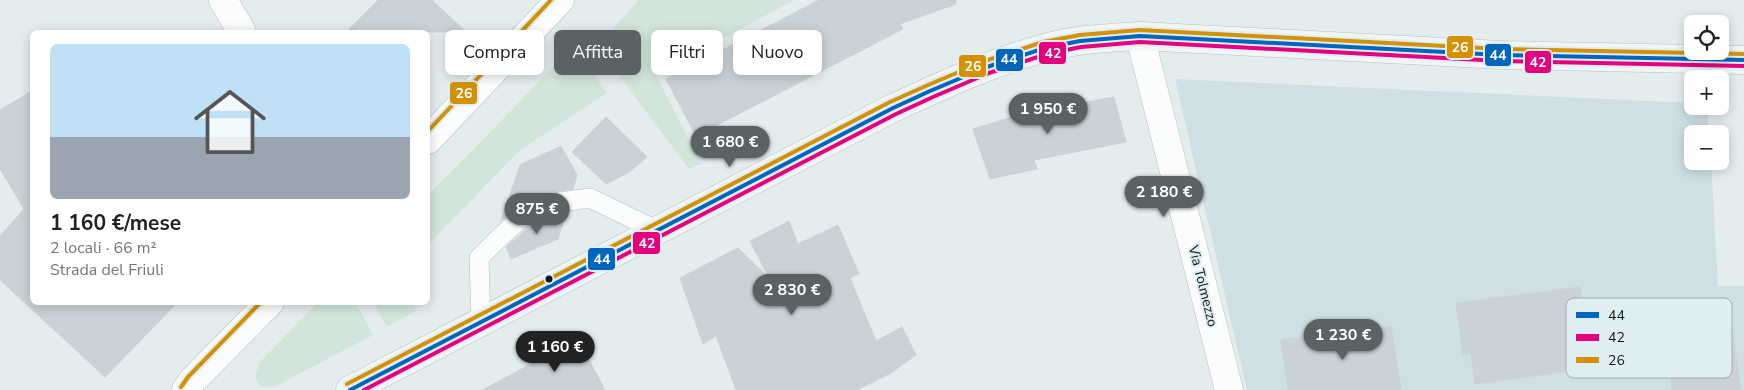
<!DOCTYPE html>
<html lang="it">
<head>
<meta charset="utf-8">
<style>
	body { margin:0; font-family:"Nunito Sans",sans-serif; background:#f2f2f2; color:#222; height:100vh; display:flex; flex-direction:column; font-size:19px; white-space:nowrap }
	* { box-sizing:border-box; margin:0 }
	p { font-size:16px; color:#767676 }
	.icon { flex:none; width:28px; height:28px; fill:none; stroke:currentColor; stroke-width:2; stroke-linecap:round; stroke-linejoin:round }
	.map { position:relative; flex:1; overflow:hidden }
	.drawer { position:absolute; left:30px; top:30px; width:400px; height:275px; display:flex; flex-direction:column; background:#fff; border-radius:8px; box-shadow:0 2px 12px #0003 }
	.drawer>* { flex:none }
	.top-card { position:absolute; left:445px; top:30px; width:475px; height:45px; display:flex; gap:10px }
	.controls { position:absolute; left:1684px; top:15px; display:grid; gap:10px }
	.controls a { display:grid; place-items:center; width:45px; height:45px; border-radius:8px; background:#fff; box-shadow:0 2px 12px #0003; font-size:25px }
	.price { position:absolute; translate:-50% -42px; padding:0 11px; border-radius:18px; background:#5b6263; color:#fff; font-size:16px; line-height:32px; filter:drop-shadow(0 1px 2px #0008) }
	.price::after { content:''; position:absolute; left:50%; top:30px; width:15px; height:11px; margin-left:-8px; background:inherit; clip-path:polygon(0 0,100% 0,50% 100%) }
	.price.active { background:#222; color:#fff }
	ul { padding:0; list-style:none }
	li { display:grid; align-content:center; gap:10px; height:265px; padding:0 20px }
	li+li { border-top:1px solid #e0e0e0 }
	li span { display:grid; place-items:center; height:155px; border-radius:8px; color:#555 }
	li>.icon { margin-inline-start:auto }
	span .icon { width:90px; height:90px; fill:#fffc; stroke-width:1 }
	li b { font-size:21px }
	.pill { padding:0 18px; border-radius:8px; background:#fff; box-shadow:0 2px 12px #0003; font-size:18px; line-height:45px }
	.pill.active { background:#5b6263; color:#fff }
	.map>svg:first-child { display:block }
	.built { fill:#cee0e4 }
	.green { fill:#d2e5da }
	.building { fill:#cad2d7; stroke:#ccd2d5 }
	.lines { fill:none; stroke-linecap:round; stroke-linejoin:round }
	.service-casing { stroke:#b9bfc1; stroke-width:20 }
	.minor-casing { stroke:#b9bfc1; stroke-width:29 }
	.tertiary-casing { stroke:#b9bfc1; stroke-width:29 }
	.secondary-casing { stroke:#b9bfc1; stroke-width:29 }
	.service { stroke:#fbfcfc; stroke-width:19 }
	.minor { stroke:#fbfcfc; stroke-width:28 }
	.tertiary { stroke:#fbfcfc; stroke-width:28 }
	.secondary { stroke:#f0f5f5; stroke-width:28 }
	.bus-1-casing { stroke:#dfeef3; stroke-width:8 }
	.bus-2-casing { stroke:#dfeef3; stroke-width:8 }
	.bus-3-casing { stroke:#dfeef3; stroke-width:8 }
	.bus-1 { stroke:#0065bd; stroke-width:4 }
	.bus-2 { stroke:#e5007d; stroke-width:4 }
	.bus-3 { stroke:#d49104; stroke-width:4 }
	.bus-dot { fill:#111718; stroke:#dfeef3; stroke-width:2 }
	.labels { text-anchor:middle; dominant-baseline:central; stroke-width:4; stroke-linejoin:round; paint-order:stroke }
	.street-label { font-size:14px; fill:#111718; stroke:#dfeef3 }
	.key { fill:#dfeef3; stroke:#a1aeb1; stroke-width:1 }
	.key-label { font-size:14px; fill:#111718 }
	.line-badge { stroke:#dfeef3; stroke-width:2 }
	.badge-label { font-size:14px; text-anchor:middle; font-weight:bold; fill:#fff }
</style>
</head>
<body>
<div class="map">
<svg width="1744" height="390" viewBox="0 0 1744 390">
	<rect width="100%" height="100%" fill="#e4ecee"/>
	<path class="built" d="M1175,79L1692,103V106H1707L1709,134H1692V161H1711L1718,286H1744V390H1247Z"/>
	<path class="green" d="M639,0H794L656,75L701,164L689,169L597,46Z
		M574,45L607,93L520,150L428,245V195L475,148Z
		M317,303H356L373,335L274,387L261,386L255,378L259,363Z
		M373,303H412L416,311L387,327Z"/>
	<path class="building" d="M378,0H432L466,32H346Z
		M819,0H956V4L900,24L903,29L696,136L666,79Z
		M32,91V302H178L105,377L0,280V236L24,209L0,169V110Z
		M1114,97L1126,142L1034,160L1037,169L990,179L973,129L1025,113Z
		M606,117L647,157L631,171L606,184L572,152Z
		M561,146L577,175L573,189L536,194L530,196L501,221L520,165Z
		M566,213L558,239L511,259L506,247L542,216Z
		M789,221L798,244L838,225L859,274L850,278L876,341L902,327L916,355L891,373L857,390H736L716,336L703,344L680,278L738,248L769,278L750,241Z
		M1580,287L1587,338L1579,339L1583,369L1475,384L1471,354H1463L1456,303Z
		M1731,324L1741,390H1672L1668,353L1687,349L1685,330Z
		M1391,326L1401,390H1288L1281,340Z
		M578,339L605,390H482Z"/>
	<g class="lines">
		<defs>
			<path id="service" d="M481,321L479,258L501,236L537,205L590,198L658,231"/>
			<path id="minor" d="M223,0L242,32
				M1140,36L1229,390"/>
			<path id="tertiary" d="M428,140L560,0
				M186,390L192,381L270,302"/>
			<path id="secondary" d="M350,390L893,108C943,85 992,62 1045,48C1076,39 1108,38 1140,36L1501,55L1744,60"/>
		</defs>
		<use href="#service" class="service-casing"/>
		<use href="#minor" class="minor-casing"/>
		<use href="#tertiary" class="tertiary-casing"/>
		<use href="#secondary" class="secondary-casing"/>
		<use href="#service" class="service"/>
		<use href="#minor" class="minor"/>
		<use href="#tertiary" class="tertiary"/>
		<use href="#secondary" class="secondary"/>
		<defs>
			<path id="bus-1" d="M350,390L893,108L930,91L987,67L1045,48L1080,41L1140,36L1501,55L1744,60"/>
			<path id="bus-2" d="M364,390L896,114L933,97L989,73L1047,54L1081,47L1140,42L1501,61L1744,66"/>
			<path id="bus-3" d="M428,131L551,0
				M347,384L890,102L928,85L985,61L1043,42L1080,35L1140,30L1501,49L1744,54
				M181,387L188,377L261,302"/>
		</defs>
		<use href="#bus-1" class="bus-1-casing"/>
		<use href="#bus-2" class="bus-2-casing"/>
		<use href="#bus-3" class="bus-3-casing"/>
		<use href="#bus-1" class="bus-1"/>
		<use href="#bus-2" class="bus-2"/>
		<use href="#bus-3" class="bus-3"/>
	</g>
	<circle class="bus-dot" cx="549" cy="279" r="4.5"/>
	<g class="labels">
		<g class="street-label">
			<text transform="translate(1203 286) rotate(76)">Via Tolmezzo</text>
		</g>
	</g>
	<rect x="1566" y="298" width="166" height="80" rx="8" class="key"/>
	<rect x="1576" y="312" width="23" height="6" fill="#0065bd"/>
	<rect x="1576" y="334" width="23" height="7" fill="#e5007d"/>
	<rect x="1576" y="357" width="23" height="6" fill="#d49104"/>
	<g class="key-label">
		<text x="1608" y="320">44</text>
		<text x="1608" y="342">42</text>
		<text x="1608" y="365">26</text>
	</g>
	<g class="line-badge">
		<rect x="1446" y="35" width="28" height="24" rx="5" fill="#d49104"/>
		<rect x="1038" y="41" width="29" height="24" rx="5" fill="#e5007d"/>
		<rect x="1484" y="43" width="28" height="24" rx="5" fill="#0065bd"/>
		<rect x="995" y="48" width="29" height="24" rx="5" fill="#0065bd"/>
		<rect x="1524" y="50" width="28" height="24" rx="5" fill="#e5007d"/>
		<rect x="958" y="54" width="29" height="24" rx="5" fill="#d49104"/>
		<rect x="449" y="81" width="29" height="24" rx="5" fill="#d49104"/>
		<rect x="632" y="231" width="29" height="24" rx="5" fill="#e5007d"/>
		<rect x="587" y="247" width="29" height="24" rx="5" fill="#0065bd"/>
	</g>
	<g class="badge-label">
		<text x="1460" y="52">26</text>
		<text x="1053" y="58">42</text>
		<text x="1498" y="60">44</text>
		<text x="1009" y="64">44</text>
		<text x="1538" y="67">42</text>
		<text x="973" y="71">26</text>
		<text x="464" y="98">26</text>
		<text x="647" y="248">42</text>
		<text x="602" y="264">44</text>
	</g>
</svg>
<div class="controls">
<a><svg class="icon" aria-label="locate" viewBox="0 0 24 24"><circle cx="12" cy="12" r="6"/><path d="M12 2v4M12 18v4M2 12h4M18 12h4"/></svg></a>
<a>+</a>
<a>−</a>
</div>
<b class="price" style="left:1048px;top:135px">1 950 €</b>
<b class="price" style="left:730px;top:168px">1 680 €</b>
<b class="price" style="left:1164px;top:218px">2 180 €</b>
<b class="price" style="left:537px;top:235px">875 €</b>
<b class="price" style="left:792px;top:316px">2 830 €</b>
<b class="price" style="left:1343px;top:361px">1 230 €</b>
<b class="price active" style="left:555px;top:373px">1 160 €</b>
<div class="top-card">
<a class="pill">Compra</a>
<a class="pill active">Affitta</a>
<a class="pill">Filtri</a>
<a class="pill">Nuovo</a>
</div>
<section class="drawer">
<ul>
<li><span style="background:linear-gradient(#bfe0f5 60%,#9aa5b1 0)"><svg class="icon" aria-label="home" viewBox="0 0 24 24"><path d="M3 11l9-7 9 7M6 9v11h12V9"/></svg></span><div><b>1 160 €/mese</b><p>2 locali · 66 m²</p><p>Strada del Friuli</p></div></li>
</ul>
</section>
</div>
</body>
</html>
